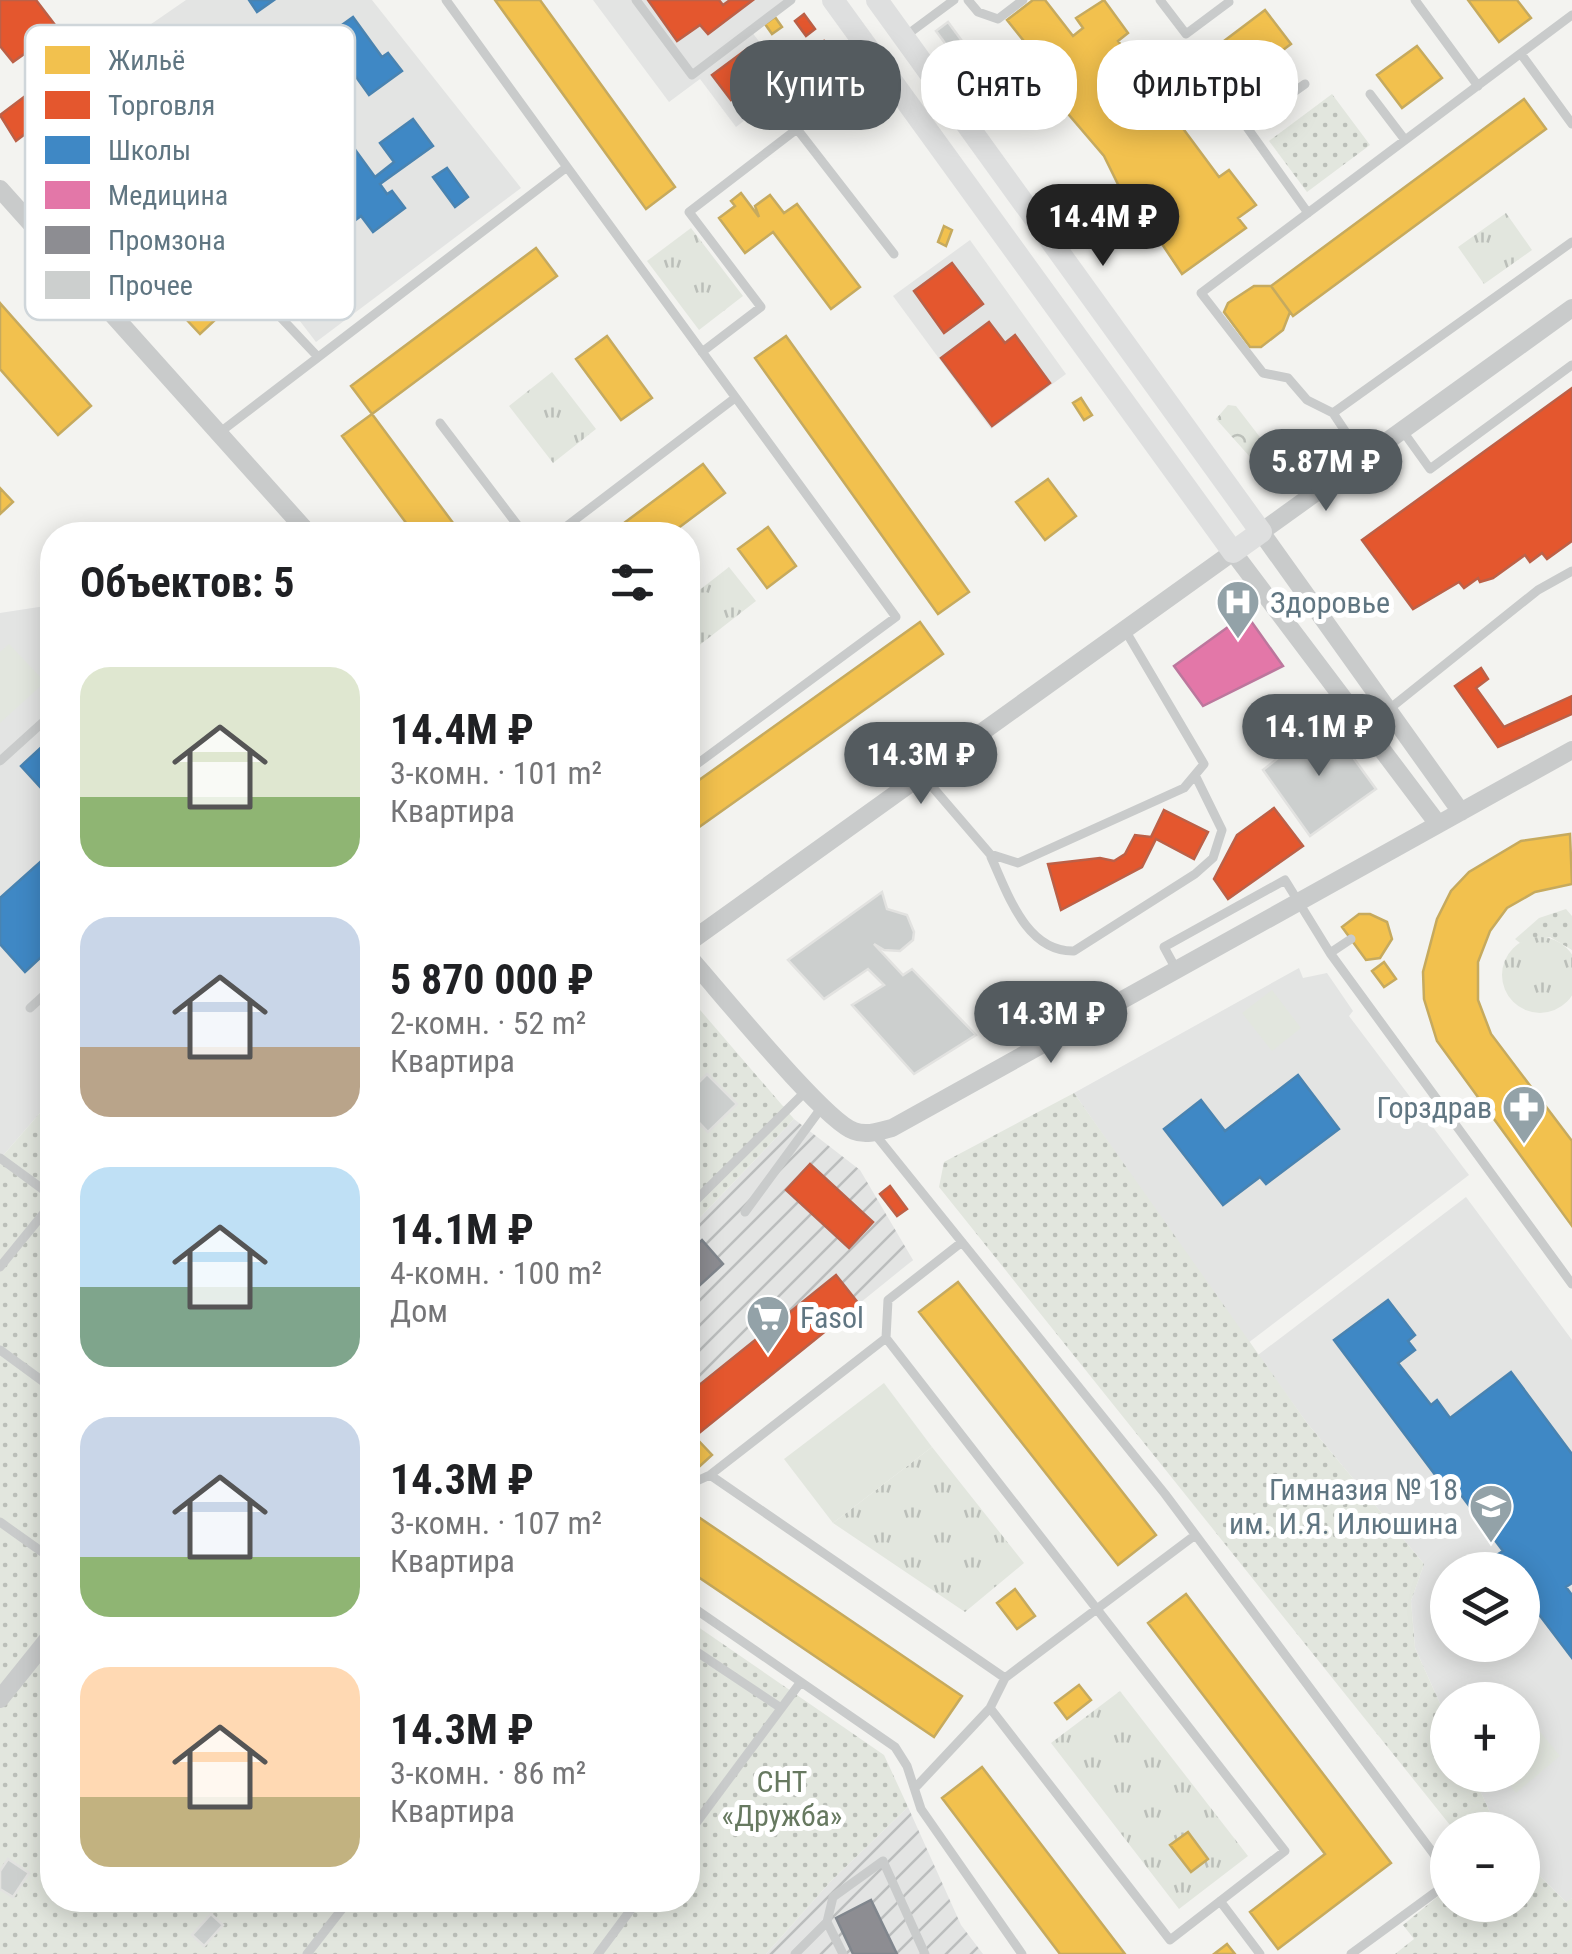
<!DOCTYPE html>
<html lang="ru">
<head>
<meta charset="utf-8">
<style>
	body { margin:0; font-family:"Roboto Condensed",sans-serif; background:#f6f6f6; color:#202124; height:100vh; display:flex; flex-direction:column; font-size:38px; white-space:nowrap }
	* { box-sizing:border-box; margin:0 }
	p { font-size:32px; color:#757577 }
	.icon { flex:none; width:55px; height:55px; fill:none; stroke:currentColor; stroke-width:2; stroke-linecap:round; stroke-linejoin:round }
	.map { position:relative; flex:1; overflow:hidden }
	.details { position:absolute; left:40px; top:522px; width:660px; height:1390px; display:flex; flex-direction:column; background:#fff; border-radius:40px; box-shadow:0 5px 25px #0003 }
	.details>* { flex:none }
	.hud { position:absolute; left:730px; top:40px; width:690px; height:90px; display:flex; gap:20px }
	.tools { position:absolute; left:1430px; top:1552px; display:grid; gap:20px }
	.tools a { display:grid; place-items:center; width:110px; height:110px; border-radius:50%; background:#fff; box-shadow:0 5px 25px #0003; font-size:50px }
	.price { position:absolute; translate:-50% -85px; padding:0 22px; border-radius:35px; background:#545b5f; color:#fff; font-size:32px; line-height:65px; filter:drop-shadow(0 2px 5px #0008) }
	.price::after { content:''; position:absolute; left:50%; top:60px; width:30px; height:22px; margin-left:-15px; background:inherit; clip-path:polygon(0 0,100% 0,50% 100%) }
	.price.active { background:#222; color:#fff }
	ul { padding:0; list-style:none }
	li { display:flex; align-items:center; gap:30px; height:250px; padding:0 40px }
	li span { display:grid; place-items:center; flex:none; width:280px; height:200px; border-radius:30px; color:#555 }
	li>.icon { margin-inline-start:auto }
	span .icon { width:120px; height:120px; fill:#fffc; stroke-width:1 }
	li b { font-size:42px }
	h2 { display:flex; justify-content:space-between; align-items:center; height:120px; padding:0 40px; font-size:42px }
	.chip { padding:0 35px; border-radius:40px; background:#fff; box-shadow:0 5px 25px #0003; font-size:35px; line-height:90px }
	.chip.active { background:#545b5f; color:#fff }
	.map>svg:first-child { display:block }
	.built { fill:#e3e4e3; fill-rule:evenodd }
	.industrial { fill:url(#industrial-furrows) }
	.grass { fill:url(#grass-dots) }
	.forest { fill:url(#forest-crowns) }
	.park { fill:url(#park-tufts) }
	.pitch { fill:#e2e6de }
	.homes { fill:#f2c14e; stroke:#c6aa5e; stroke-width:2.5 }
	.shops { fill:#e4572e; stroke:#bc6047; stroke-width:2.5 }
	.schools { fill:#3f88c5; stroke:#4983b1; stroke-width:2.5 }
	.health { fill:#e377a8; stroke:#bc779d; stroke-width:2.5 }
	.industry { fill:#8d8d92; stroke:#80868d; stroke-width:2.5 }
	.building { fill:#cccfce; stroke:#e2e2e0; stroke-width:2.5 }
	.lines { fill:none; stroke-linecap:round; stroke-linejoin:round }
	.lane { stroke:#c9cbcb; stroke-width:9 }
	.street { stroke:#c9cbcb; stroke-width:18 }
	.secondary { stroke:#dedfdf; stroke-width:22 }
	.labels { text-anchor:middle; dominant-baseline:central; stroke-width:10; stroke-linejoin:round; paint-order:stroke }
	.poi-label { font-size:30px; fill:#607682; stroke:#fff; text-anchor:start }
	.park-label { font-size:30px; fill:#677960; stroke:#fff }
	.key { fill:#fff; stroke:#cfd6da; stroke-width:2.5 }
	.key-label { font-size:28px; fill:#607682 }
</style>
</head>
<body>
<div class="map">
<svg width="1572" height="1954" viewBox="0 0 1572 1954">
	<defs>
		<pattern id="industrial-furrows" width="10" height="10" patternUnits="userSpaceOnUse" patternTransform="scale(2.5)"><rect width="10" height="10" fill="#e3e4e3"/><path d="M-1 1l2-2M0 10L10 0M9 11l2-2" fill="none" stroke="#bbbdbd"/></pattern>
		<pattern id="grass-dots" width="8" height="8" patternUnits="userSpaceOnUse" patternTransform="scale(2.5)"><rect width="8" height="8" fill="#e2e6de"/><path d="M2 2h.1M6 6h.1" fill="none" stroke="#bbbfb9" stroke-width="1.8" stroke-linecap="round"/></pattern>
		<pattern id="forest-crowns" width="20" height="18" patternUnits="userSpaceOnUse" patternTransform="scale(2.5)"><rect width="20" height="18" fill="#e2e6de"/><path d="M2 6a3 3 0 1 1 6 0M12 15a3 3 0 1 1 6 0" fill="none" stroke="#bbbfb9"/></pattern>
		<pattern id="park-tufts" width="24" height="20" patternUnits="userSpaceOnUse" patternTransform="scale(2.5)"><rect width="24" height="20" fill="#e2e6de"/><path d="M3 7l-1-3M5 7V3M7 7l1-3M15 17l-1-3M17 17v-4M19 17l1-3" fill="none" stroke="#bbbfb9"/></pattern>
	</defs>
	<rect width="100%" height="100%" fill="#f3f3f0"/>
	<path class="built" d="M186,0H372L521,188L316,342L99,60Z
		M593,0H795L752,32L791,85L736,127L700,79L669,102Z
		M970,240L1066,374L991,429L893,296Z
		M52,605V1099L0,1159V613Z
		M1299,968L1303,978L1327,973L1353,1011L1349,1016L1469,1175L1248,1343L1074,1093Z
		M1466,1197L1572,1340V1898L1567,1903L1523,1859L1522,1830H1498L1473,1775H1522V1700H1448L1447,1719L1415,1648L1411,1601L1424,1564L1307,1423L1258,1355ZM1448,1570H1522V1645H1448Z"/>
	<path class="industrial" d="M794,1119L860,1170L913,1260L688,1442V1230Z
		M908,1807L961,1925L983,1954H766L831,1881Z"/>
	<path class="grass" d="M1332,94L1370,145L1307,192L1269,141Z
		M1566,909L1572,916V950L1550,937L1520,943L1515,939L1539,918Z
		M688,996L794,1119L688,1230Z
		M1074,1093L1307,1423L1424,1564L1411,1601L1415,1648L1447,1719L1448,1775H1473L1498,1830H1454L939,1187L944,1162Z
		M52,1099V1900H688V1620L884,1755L908,1807L831,1881L766,1954H0V1159Z
		M1523,1859L1566,1902L1572,1898V1954H1395L1414,1939L1403,1925L1447,1889L1448,1905H1522Z"/>
	<path class="forest" d="M1228,405L1236,406L1276,458L1283,460L1328,429C1343,454 1307,470 1289,483L1268,477L1216,419Z"/>
	<path class="park" d="M1506,213L1532,250L1484,284L1458,247Z
		M691,228L743,296L699,330L647,261Z
		M552,372L596,429L553,463L509,406Z
		M729,567L756,601L688,654V599Z
		M1502 975a38 38 0 1 1 76 0a38 38 0 1 1-76 0Z
		M932,1447L1024,1563L965,1612L833,1523Z
		M1120,1691L1248,1856L1179,1909L1051,1743Z"/>
	<path class="pitch" d="M9,644L45,682L0,723V652Z
		M1272,990L1301,1028L1272,1051L1242,1013Z
		M884,1383L932,1447L833,1523L784,1459Z
		M1523,1711L1560,1756L1516,1793L1501,1775H1522Z"/>
	<path class="homes" d="M495,0H540L675,187L646,209Z
		M1033,0H1045L1073,36L1083,28L1076,18L1104,0L1128,33L1118,41L1219,177L1229,170L1256,205L1238,218L1246,228L1182,274L1154,232L1143,235L1104,156L1052,95L1031,50L1007,20Z
		M1468,0H1517L1531,18L1499,42Z
		M1265,10L1291,44L1192,118L1167,84Z
		M775,17L782,27L772,34L765,24Z
		M1417,46L1442,78L1402,108L1377,75Z
		M1524,99L1546,129L1293,316L1271,286Z
		M100,168L230,306L200,334L71,196Z
		M741,193L759,217L755,206L770,195L784,213L797,204L860,287L831,309L773,232L745,253L719,218L735,206L731,201Z
		M944,226L952,230L946,246L938,242Z
		M536,248L557,276L372,414L351,386Z
		M1254,286H1271L1290,312L1283,330L1261,347H1250L1224,312L1228,303Z
		M0,303L91,406L58,435L0,369Z
		M607,336L652,398L621,420L576,359Z
		M786,336L969,592L938,614L755,358Z
		M1081,398L1092,415L1084,420L1073,403Z
		M372,414L462,535H415L342,436Z
		M703,464L725,493L669,535H608Z
		M1048,479L1076,516L1045,540L1016,502Z
		M0,488L13,502L0,514Z
		M768,527L796,566L767,588L738,549Z
		M920,622L943,654L695,830L688,820V788Z
		M1570,834L1572,884L1535,892L1507,908L1490,931L1478,962V1000L1491,1034L1572,1141V1226L1437,1041L1424,999L1423,972L1437,919L1451,891L1469,872L1521,841Z
		M1359,914H1370L1387,922L1392,939L1380,958L1366,960L1342,927Z
		M1384,962L1396,979L1384,987L1372,971Z
		M958,1282L1156,1535L1118,1565L919,1312Z
		M697,1439L712,1455L688,1477V1448Z
		M697,1516L962,1696L934,1737L688,1570V1529Z
		M1015,1589L1035,1616L1017,1629L997,1603Z
		M1186,1594L1391,1863L1278,1949L1250,1912L1325,1854L1148,1623Z
		M1079,1685L1091,1700L1067,1719L1055,1703Z
		M982,1767L1125,1954H1060L942,1798Z
		M1188,1832L1208,1859L1191,1872L1170,1845Z
		M1227,1944L1235,1954H1214Z"/>
	<path class="shops" d="M0,0H36L65,38L35,63L27,52L13,62L0,46Z
		M648,0H719L723,5L730,0H753L708,34L700,25L677,41Z
		M804,14L815,29L806,36L795,21Z
		M824,41L831,51L823,56L816,46Z
		M747,49L776,88L751,107L741,93L731,100L712,75Z
		M845,73L856,88L847,95L836,80Z
		M24,97L42,121L16,141L0,115Z
		M952,263L983,304L944,333L914,291Z
		M989,322L1005,343L1015,335L1050,383L992,426L941,358Z
		M1572,388V541L1547,559L1542,553L1530,562L1525,555L1493,578L1480,582L1478,578L1464,588L1459,582L1413,609L1362,540Z
		M1481,668L1488,679L1476,688L1504,727L1572,696V714L1498,747L1455,686Z
		M1274,808L1303,846L1228,899L1214,879L1237,835Z
		M1164,810L1208,832L1194,859L1156,839L1142,867L1061,910L1048,864L1100,858L1114,861L1125,854L1135,835L1151,837Z
		M810,1164L873,1222L849,1248L786,1190Z
		M890,1186L907,1209L897,1216L880,1194Z
		M836,1275L859,1304L688,1442V1394Z"/>
	<path class="schools" d="M249,0H274L257,12Z
		M353,17L382,57L388,53L402,71L369,95L354,74L319,100L375,177L394,162L380,143L413,119L433,146L380,184L387,194L392,191L405,208L373,232L361,216L327,241L339,258L305,282L291,263L297,259L267,219L299,195L312,213L307,217L318,231L354,205L344,192L339,196L288,126L294,122L264,81L297,57L310,74L303,79L309,87L345,61L340,54L334,58L321,40Z
		M447,168L468,197L455,207L433,177Z
		M49,740L52,744V800L21,766Z
		M48,855L52,860V947L25,972L0,944V898Z
		M1298,1075L1339,1129L1266,1184L1260,1177L1223,1205L1164,1129L1201,1100L1225,1131Z
		M1388,1300L1415,1335L1408,1341L1415,1350L1398,1363L1431,1405L1437,1400L1450,1418L1511,1372L1572,1454V1583L1566,1587L1572,1595V1658L1522,1592V1570H1506L1495,1556L1503,1551L1449,1479L1442,1484L1334,1340Z"/>
	<path class="health" d="M1246,614L1283,666L1203,706L1174,666Z"/>
	<path class="industry" d="M702,1240L723,1264L688,1296V1253Z
		M871,1900L897,1954H853L836,1918Z"/>
	<path class="building" d="M948,22L962,41L950,50L936,31Z
		M1326,720L1376,789L1310,836L1263,770Z
		M882,892L887,909L907,915L914,932L913,940L900,951L884,950L874,944L903,975L912,969L976,1035L914,1074L852,1005L884,985L868,969L824,999L788,960Z
		M707,1074L737,1104L708,1132L688,1111V1093Z
		M8,1859L29,1873L13,1897L0,1889V1871Z
		M211,1914L223,1925L204,1946L192,1935Z"/>
	<g class="lines">
		<path class="lane" d="M636,0L692,75L791,0
			M968,0L978,12L998,19L1023,0
			M1160,0L1186,34L1229,2
			M1415,0L1478,86
			M904,37L954,0
			M1521,54L1572,124
			M1305,84L1246,126L1308,213
			M1370,94L1405,140
			M138,166L318,357
			M567,167L896,617L697,764L688,751
			M702,352L761,307L689,212L797,129L894,254
			M1333,413L1572,242
			M440,423L525,535
			M1402,430L1430,469L1572,365
			M219,433L567,167L446,0
			M1363,458L1333,413L1307,400L1288,378L1263,373L1201,293L1572,15
			M555,535L735,398
			M1388,710L1538,590L1572,571
			M0,761L52,714
			M923,776L990,854L1018,863L1184,788L1204,764L1125,630
			M991,857C1008,894 1026,952 1074,951L1195,874L1213,858L1222,830L1196,777
			M1330,953L1351,939
			M1176,969L1164,947L1285,880L1330,953L1572,1284
			M30,1008L52,988
			M874,1133L1165,1494L1448,1873
			M0,1158L52,1196
			M688,1208L806,1091
			M745,1212L822,1107
			M0,1267L52,1203
			M886,1338L1285,1851L1170,1940L990,1708
			M0,1350L52,1388
			M710,1475L1005,1678
			M688,1485L710,1475L886,1338L888,1300L962,1242
			M0,1522L52,1559
			M688,1604L895,1747L907,1766L921,1809L1022,1954
			M688,1646L781,1708
			M915,1788L990,1708L1005,1678L1194,1536
			M688,1834L800,1683
			M1220,1901L1260,1954
			M827,1922L843,1954
			M307,1954L349,1900
			M598,1954L638,1900
			M795,1954L827,1922L833,1897L883,1861L925,1954
			M1351,1954L1448,1883"/>
		<path class="street" d="M0,189L310,535
			M1461,812L1261,532L1572,308
			M688,943L1233,552L1438,824
			M688,956C716,987 824,1121 854,1131C866,1136 880,1131 892,1128L1572,750
			M0,1699L52,1634"/>
		<path class="secondary" d="M833,0L1233,552L1261,532L877,0"/>
	</g>
	<defs>
		<symbol id="hospital-pin" viewBox="-11 -11 22 30"><path d="M0 17L-7.5 6A9.5 9.5 0 1 1 7.5 6Z" fill="#93a2a8" stroke="#fff"/><path d="M-5-5h3v3.5h4V-5h3V5h-3V1.5h-4V5h-3Z" fill="#fff"/></symbol>
		<symbol id="pharmacy-pin" viewBox="-11 -11 22 30"><path d="M0 17L-7.5 6A9.5 9.5 0 1 1 7.5 6Z" fill="#93a2a8" stroke="#fff"/><path d="M-2-6h4v4h4v4h-4v4h-4v-4h-4v-4h4Z" fill="#fff"/></symbol>
		<symbol id="supermarket-pin" viewBox="-11 -11 22 30"><path d="M0 17L-7.5 6A9.5 9.5 0 1 1 7.5 6Z" fill="#93a2a8" stroke="#fff"/><path d="M-6-5.5h2.5l.6 2H6L4.5 2H-2.5L-4.4-4H-6ZM-1.5 3.2a1.3 1.3 0 1 0 .1 0ZM3 3.2a1.3 1.3 0 1 0 .1 0Z" fill="#fff"/></symbol>
		<symbol id="school-pin" viewBox="-11 -11 22 30"><path d="M0 17L-7.5 6A9.5 9.5 0 1 1 7.5 6Z" fill="#93a2a8" stroke="#fff"/><path d="M0-5L7-2L0 1L-7-2ZM-4 1L0 2.5L4 1V4Q0 6-4 4Z" fill="#fff"/></symbol>
	</defs>
	<g fill-rule="evenodd">
		<use href="#hospital-pin" x="1213" y="577" width="50" height="68"/>
		<use href="#pharmacy-pin" x="1499" y="1082" width="50" height="68"/>
		<use href="#supermarket-pin" x="743" y="1292" width="50" height="68"/>
		<use href="#school-pin" x="1466" y="1481" width="50" height="68"/>
	</g>
	<g class="labels">
		<g class="poi-label">
			<text x="1270" y="602">Здоровье</text>
			<text x="1492" y="1107" text-anchor="end">Горздрав</text>
			<text x="800" y="1317">Fasol</text>
			<text x="1458" y="1489" text-anchor="end">Гимназия № 18<tspan x="1458" dy="34">им. И.Я. Илюшина</tspan></text>
		</g>
		<g class="park-label">
			<text x="782" y="1781">СНТ<tspan x="782" dy="34">«Дружба»</tspan></text>
		</g>
	</g>
	<rect x="25" y="25" width="330" height="295" rx="15" class="key"/>
	<rect x="45" y="46" width="45" height="28" fill="#f2c14e"/>
	<rect x="45" y="91" width="45" height="28" fill="#e4572e"/>
	<rect x="45" y="136" width="45" height="28" fill="#3f88c5"/>
	<rect x="45" y="181" width="45" height="28" fill="#e377a8"/>
	<rect x="45" y="226" width="45" height="28" fill="#8d8d92"/>
	<rect x="45" y="271" width="45" height="28" fill="#cccfce"/>
	<g class="key-label">
		<text x="108" y="70">Жильё</text>
		<text x="108" y="115">Торговля</text>
		<text x="108" y="160">Школы</text>
		<text x="108" y="205">Медицина</text>
		<text x="108" y="250">Промзона</text>
		<text x="108" y="295">Прочее</text>
	</g>
</svg>
<div class="tools">
<a><svg class="icon" aria-label="layers" viewBox="0 0 24 24"><path d="M12 4l9 5-9 5-9-5zM3 14l9 5 9-5"/></svg></a>
<a>+</a>
<a>−</a>
</div>
<b class="price active" style="left:1103px;top:269px">14.4M ₽</b>
<b class="price" style="left:1326px;top:514px">5.87M ₽</b>
<b class="price" style="left:1319px;top:779px">14.1M ₽</b>
<b class="price" style="left:921px;top:807px">14.3M ₽</b>
<b class="price" style="left:1051px;top:1066px">14.3M ₽</b>
<div class="hud">
<a class="chip active">Купить</a>
<a class="chip">Снять</a>
<a class="chip">Фильтры</a>
</div>
<section class="details">
<h2>Объектов: 5<svg class="icon" aria-label="filters" viewBox="0 0 24 24"><path d="M4 7h16M4 17h16"/><circle cx="9" cy="7" r="2"/><circle cx="15" cy="17" r="2"/></svg></h2>
<ul>
<li><span style="background:linear-gradient(#dfe7d0 65%,#8fb573 0)"><svg class="icon" aria-label="home" viewBox="0 0 24 24"><path d="M3 11l9-7 9 7M6 9v11h12V9"/></svg></span><div><b>14.4M ₽</b><p>3-комн. · 101 m²</p><p>Квартира</p></div></li>
<li><span style="background:linear-gradient(#c9d6e8 65%,#b9a48a 0)"><svg class="icon" aria-label="home" viewBox="0 0 24 24"><path d="M3 11l9-7 9 7M6 9v11h12V9"/></svg></span><div><b>5 870 000 ₽</b><p>2-комн. · 52 m²</p><p>Квартира</p></div></li>
<li><span style="background:linear-gradient(#bfe0f5 60%,#7fa58c 0)"><svg class="icon" aria-label="home" viewBox="0 0 24 24"><path d="M3 11l9-7 9 7M6 9v11h12V9"/></svg></span><div><b>14.1M ₽</b><p>4-комн. · 100 m²</p><p>Дом</p></div></li>
<li><span style="background:linear-gradient(#c9d6e8 70%,#8fb573 0)"><svg class="icon" aria-label="home" viewBox="0 0 24 24"><path d="M3 11l9-7 9 7M6 9v11h12V9"/></svg></span><div><b>14.3M ₽</b><p>3-комн. · 107 m²</p><p>Квартира</p></div></li>
<li><span style="background:linear-gradient(#ffd9b3 65%,#c2b280 0)"><svg class="icon" aria-label="home" viewBox="0 0 24 24"><path d="M3 11l9-7 9 7M6 9v11h12V9"/></svg></span><div><b>14.3M ₽</b><p>3-комн. · 86 m²</p><p>Квартира</p></div></li>
</ul>
</section>
</div>
</body>
</html>
